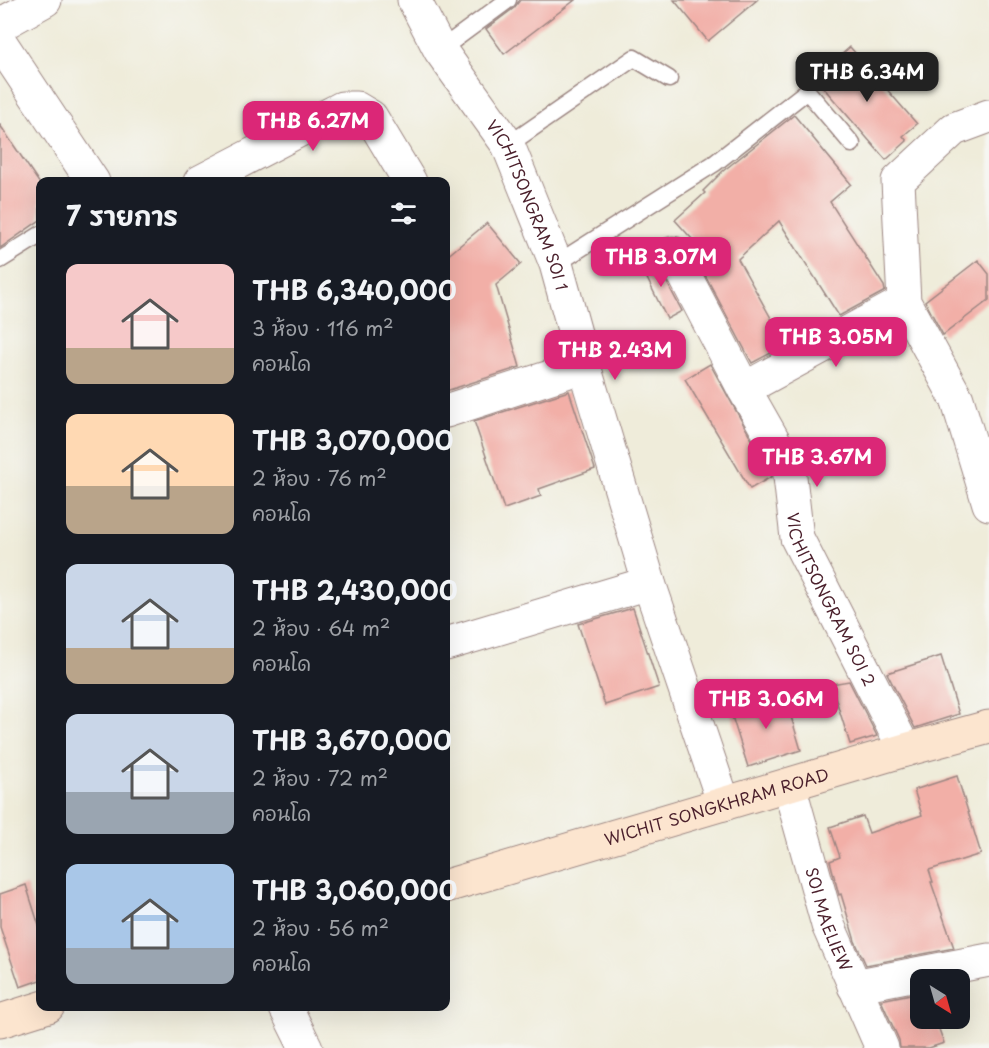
<!DOCTYPE html>
<html lang="th">
<head>
<meta charset="utf-8">
<style>
	body { margin:0; font-family:"Playpen Sans","Playpen Sans Thai",sans-serif; background:#242831; color:#f1f3f6; height:100vh; display:flex; flex-direction:column; font-size:22px; white-space:nowrap }
	* { box-sizing:border-box; margin:0 }
	p { font-size:20px; color:#9ea1a6 }
	.icon { flex:none; width:33px; height:33px; fill:none; stroke:currentColor; stroke-width:2; stroke-linecap:round; stroke-linejoin:round }
	.map { position:relative; flex:1; overflow:hidden }
	.details { position:absolute; left:36px; top:177px; width:414px; height:834px; display:flex; flex-direction:column; background:#171b24; border-radius:12px; box-shadow:0 6px 24px #0002 }
	.details>* { flex:none }
	.needle { width:39px; rotate:143deg }
	.buttons { position:absolute; left:910px; top:969px; display:grid; gap:12px }
	.buttons a { display:grid; place-items:center; width:60px; height:60px; border-radius:12px; background:#171b24; box-shadow:0 6px 24px #0002; font-size:30px }
	.price { position:absolute; translate:-50% -51px; padding:0 14px; border-radius:12px; background:#db2777; color:#fff; font-size:20px; line-height:39px; filter:drop-shadow(0 2px 3px #0008) }
	.price::after { content:''; position:absolute; left:50%; top:36px; width:18px; height:14px; margin-left:-9px; background:inherit; clip-path:polygon(0 0,100% 0,50% 100%) }
	.price.active { background:#222; color:#fff }
	ul { padding:0; list-style:none }
	li { display:flex; align-items:center; gap:18px; height:150px; padding:0 30px }
	li span { display:grid; place-items:center; flex:none; width:168px; height:120px; border-radius:12px; color:#555 }
	li>.icon { margin-inline-start:auto }
	span .icon { width:72px; height:72px; fill:#fffc; stroke-width:1 }
	li b { font-size:26px }
	h2 { display:flex; justify-content:space-between; align-items:center; height:72px; padding:0 30px; font-size:26px }
	.map>svg:first-child { display:block }
	.building { fill:#f2afa7 }
	.lines { fill:none; stroke-linecap:round; stroke-linejoin:round }
	.lane-casing { stroke:#9c8682; stroke-width:19 }
	.street-casing { stroke:#9c8682; stroke-width:35 }
	.secondary-casing { stroke:#9c8682; stroke-width:35 }
	.lane { stroke:#fff; stroke-width:16 }
	.street { stroke:#fff; stroke-width:33 }
	.secondary { stroke:#fce5cf; stroke-width:33 }
	.labels { text-anchor:middle; dominant-baseline:central; stroke-width:4.5; stroke-linejoin:round; paint-order:stroke }
	.street-label { font-size:16px; fill:#4a1f2b; stroke:#f6f6f2 }
</style>
</head>
<body>
<div class="map">
<svg width="989" height="1048" viewBox="0 0 989 1048">
	<rect width="100%" height="100%" fill="#f6f6f2"/>
	<filter id="ink" filterUnits="userSpaceOnUse"><feTurbulence type="fractalNoise" baseFrequency=".0167" numOctaves="2"/><feDisplacementMap in="SourceGraphic" scale="12" xChannelSelector="R" yChannelSelector="G"/><feConvolveMatrix kernelMatrix="1 2 1 2 8 2 1 2 1" color-interpolation-filters="sRGB"/></filter>
	<filter id="wash" filterUnits="userSpaceOnUse"><feTurbulence type="fractalNoise" baseFrequency=".008" numOctaves="4" result="noise"/><feDisplacementMap in="SourceGraphic" scale="24" xChannelSelector="R" yChannelSelector="G"/><feGaussianBlur stdDeviation="1.35" result="paint"/><feColorMatrix in="noise" values="0 0 0 0 0 0 0 0 0 0 0 0 0 0 0 0 0 1.4 0 .05"/><feComposite in="paint" operator="in"/></filter>
	<g filter="url(#wash)">
		<rect width="100%" height="100%" fill="#efecda"/>
		<g id="blocks">
			<path class="building" d="M520,0H575L504,54L486,29L514,8Z
				M674,0H757L708,41Z
				M850,47L917,124L903,136L907,141L886,160L815,78Z
				M794,115L851,184L830,202L884,286L885,291L839,316L779,221L738,259L786,345L752,363L687,241L692,239L675,220L705,193L703,191L723,171Z
				M0,125L40,184V220L0,248Z
				M487,223L521,264L496,285L520,367L446,391V257Z
				M655,257L656,262L682,311L667,319L640,264Z
				M978,260L989,274V300L943,335L925,301Z
				M710,364L771,474V477L750,489L685,379Z
				M569,391L595,469L539,489L541,496L504,509L474,421Z
				M633,608L659,687L605,705L578,624Z
				M941,656L959,714L915,728L887,673Z
				M849,681L877,736L850,744L831,684Z
				M784,693L801,750L748,767L730,710Z
				M957,776L981,854L929,870L933,882H931L954,948L866,965L855,941L841,894L839,895L830,861L840,857L830,827L863,816L869,833L922,815L914,790Z
				M26,885L40,929V980L20,987L0,927V894Z
				M921,992V1018H935L944,1043L929,1048H900L899,1040L881,1000Z"/>
		</g>
	</g>
	<g filter="url(#ink)">
		<use href="#blocks" fill-opacity="0" stroke="#9c8682" stroke-width="1.5"/>
		<g class="lines">
			<defs>
				<path id="lane" d="M440,50L508,0
					M508,145L634,58L669,79
					M0,260L40,235
					M556,264L715,163L807,91L852,144"/>
				<g id="street">
					<path id="s1" d="M414,0L440,50L508,145L556,264L584,366L649,583L724,804"/>
					<path d="M0,25L45,0"/>
					<path d="M0,42L93,182"/>
					<path d="M989,116L954,129L898,181L904,302L957,399L989,504"/>
					<path d="M200,182L342,108H356L371,117L410,182"/>
					<path id="s2" d="M673,253L744,389L789,468L797,538L905,750"/>
					<path d="M744,389L904,302"/>
					<path d="M446,411L584,366"/>
					<path d="M446,644L649,583"/>
					<path id="s3" d="M789,785L828,925L882,1048"/>
					<path d="M854,986L989,960"/>
					<path d="M285,1006L306,1048"/>
				</g>
				<g id="secondary">
					<path id="s4" d="M446,886L905,750L989,727"/>
					<path d="M0,1021L48,1006"/>
				</g>
			</defs>
			<use href="#lane" class="lane-casing"/>
			<use href="#street" class="street-casing"/>
			<use href="#secondary" class="secondary-casing"/>
			<use href="#lane" class="lane"/>
			<use href="#street" class="street"/>
			<use href="#secondary" class="secondary"/>
		</g>
	</g>
	<g class="labels">
		<g class="street-label">
			<text stroke="none"><textPath href="#s1" startOffset="236">VICHITSONGRAM SOI 1</textPath></text>
			<text stroke="none"><textPath href="#s2" startOffset="384">VICHITSONGRAM SOI 2</textPath></text>
			<text stroke="none"><textPath href="#s4" startOffset="282">WICHIT SONGKHRAM ROAD</textPath></text>
			<text stroke="none"><textPath href="#s3" startOffset="140">SOI MAELIEW</textPath></text>
		</g>
	</g>
</svg>
<div class="buttons">
<a><svg class="needle" viewBox="-14 -14 28 28"><path d="M0-13l5 13h-10z" fill="#e53935"/><path d="M0 13l5-13h-10z" fill="#9ea1a6"/></svg></a>
</div>
<b class="price active" style="left:867px;top:103px">THB 6.34M</b>
<b class="price" style="left:313px;top:152px">THB 6.27M</b>
<b class="price" style="left:661px;top:288px">THB 3.07M</b>
<b class="price" style="left:836px;top:368px">THB 3.05M</b>
<b class="price" style="left:615px;top:381px">THB 2.43M</b>
<b class="price" style="left:817px;top:488px">THB 3.67M</b>
<b class="price" style="left:766px;top:730px">THB 3.06M</b>
<section class="details">
<h2>7 รายการ<svg class="icon" aria-label="filters" viewBox="0 0 24 24"><path d="M4 7h16M4 17h16"/><circle cx="9" cy="7" r="2"/><circle cx="15" cy="17" r="2"/></svg></h2>
<ul>
<li><span style="background:linear-gradient(#f6c9c9 70%,#b9a48a 0)"><svg class="icon" aria-label="home" viewBox="0 0 24 24"><path d="M3 11l9-7 9 7M6 9v11h12V9"/></svg></span><div><b>THB 6,340,000</b><p>3 ห้อง · 116 m²</p><p>คอนโด</p></div></li>
<li><span style="background:linear-gradient(#ffd9b3 60%,#b9a48a 0)"><svg class="icon" aria-label="home" viewBox="0 0 24 24"><path d="M3 11l9-7 9 7M6 9v11h12V9"/></svg></span><div><b>THB 3,070,000</b><p>2 ห้อง · 76 m²</p><p>คอนโด</p></div></li>
<li><span style="background:linear-gradient(#c9d6e8 70%,#b9a48a 0)"><svg class="icon" aria-label="home" viewBox="0 0 24 24"><path d="M3 11l9-7 9 7M6 9v11h12V9"/></svg></span><div><b>THB 2,430,000</b><p>2 ห้อง · 64 m²</p><p>คอนโด</p></div></li>
<li><span style="background:linear-gradient(#c9d6e8 65%,#9aa5b1 0)"><svg class="icon" aria-label="home" viewBox="0 0 24 24"><path d="M3 11l9-7 9 7M6 9v11h12V9"/></svg></span><div><b>THB 3,670,000</b><p>2 ห้อง · 72 m²</p><p>คอนโด</p></div></li>
<li><span style="background:linear-gradient(#a9c7e8 70%,#9aa5b1 0)"><svg class="icon" aria-label="home" viewBox="0 0 24 24"><path d="M3 11l9-7 9 7M6 9v11h12V9"/></svg></span><div><b>THB 3,060,000</b><p>2 ห้อง · 56 m²</p><p>คอนโด</p></div></li>
</ul>
</section>
</div>
</body>
</html>
